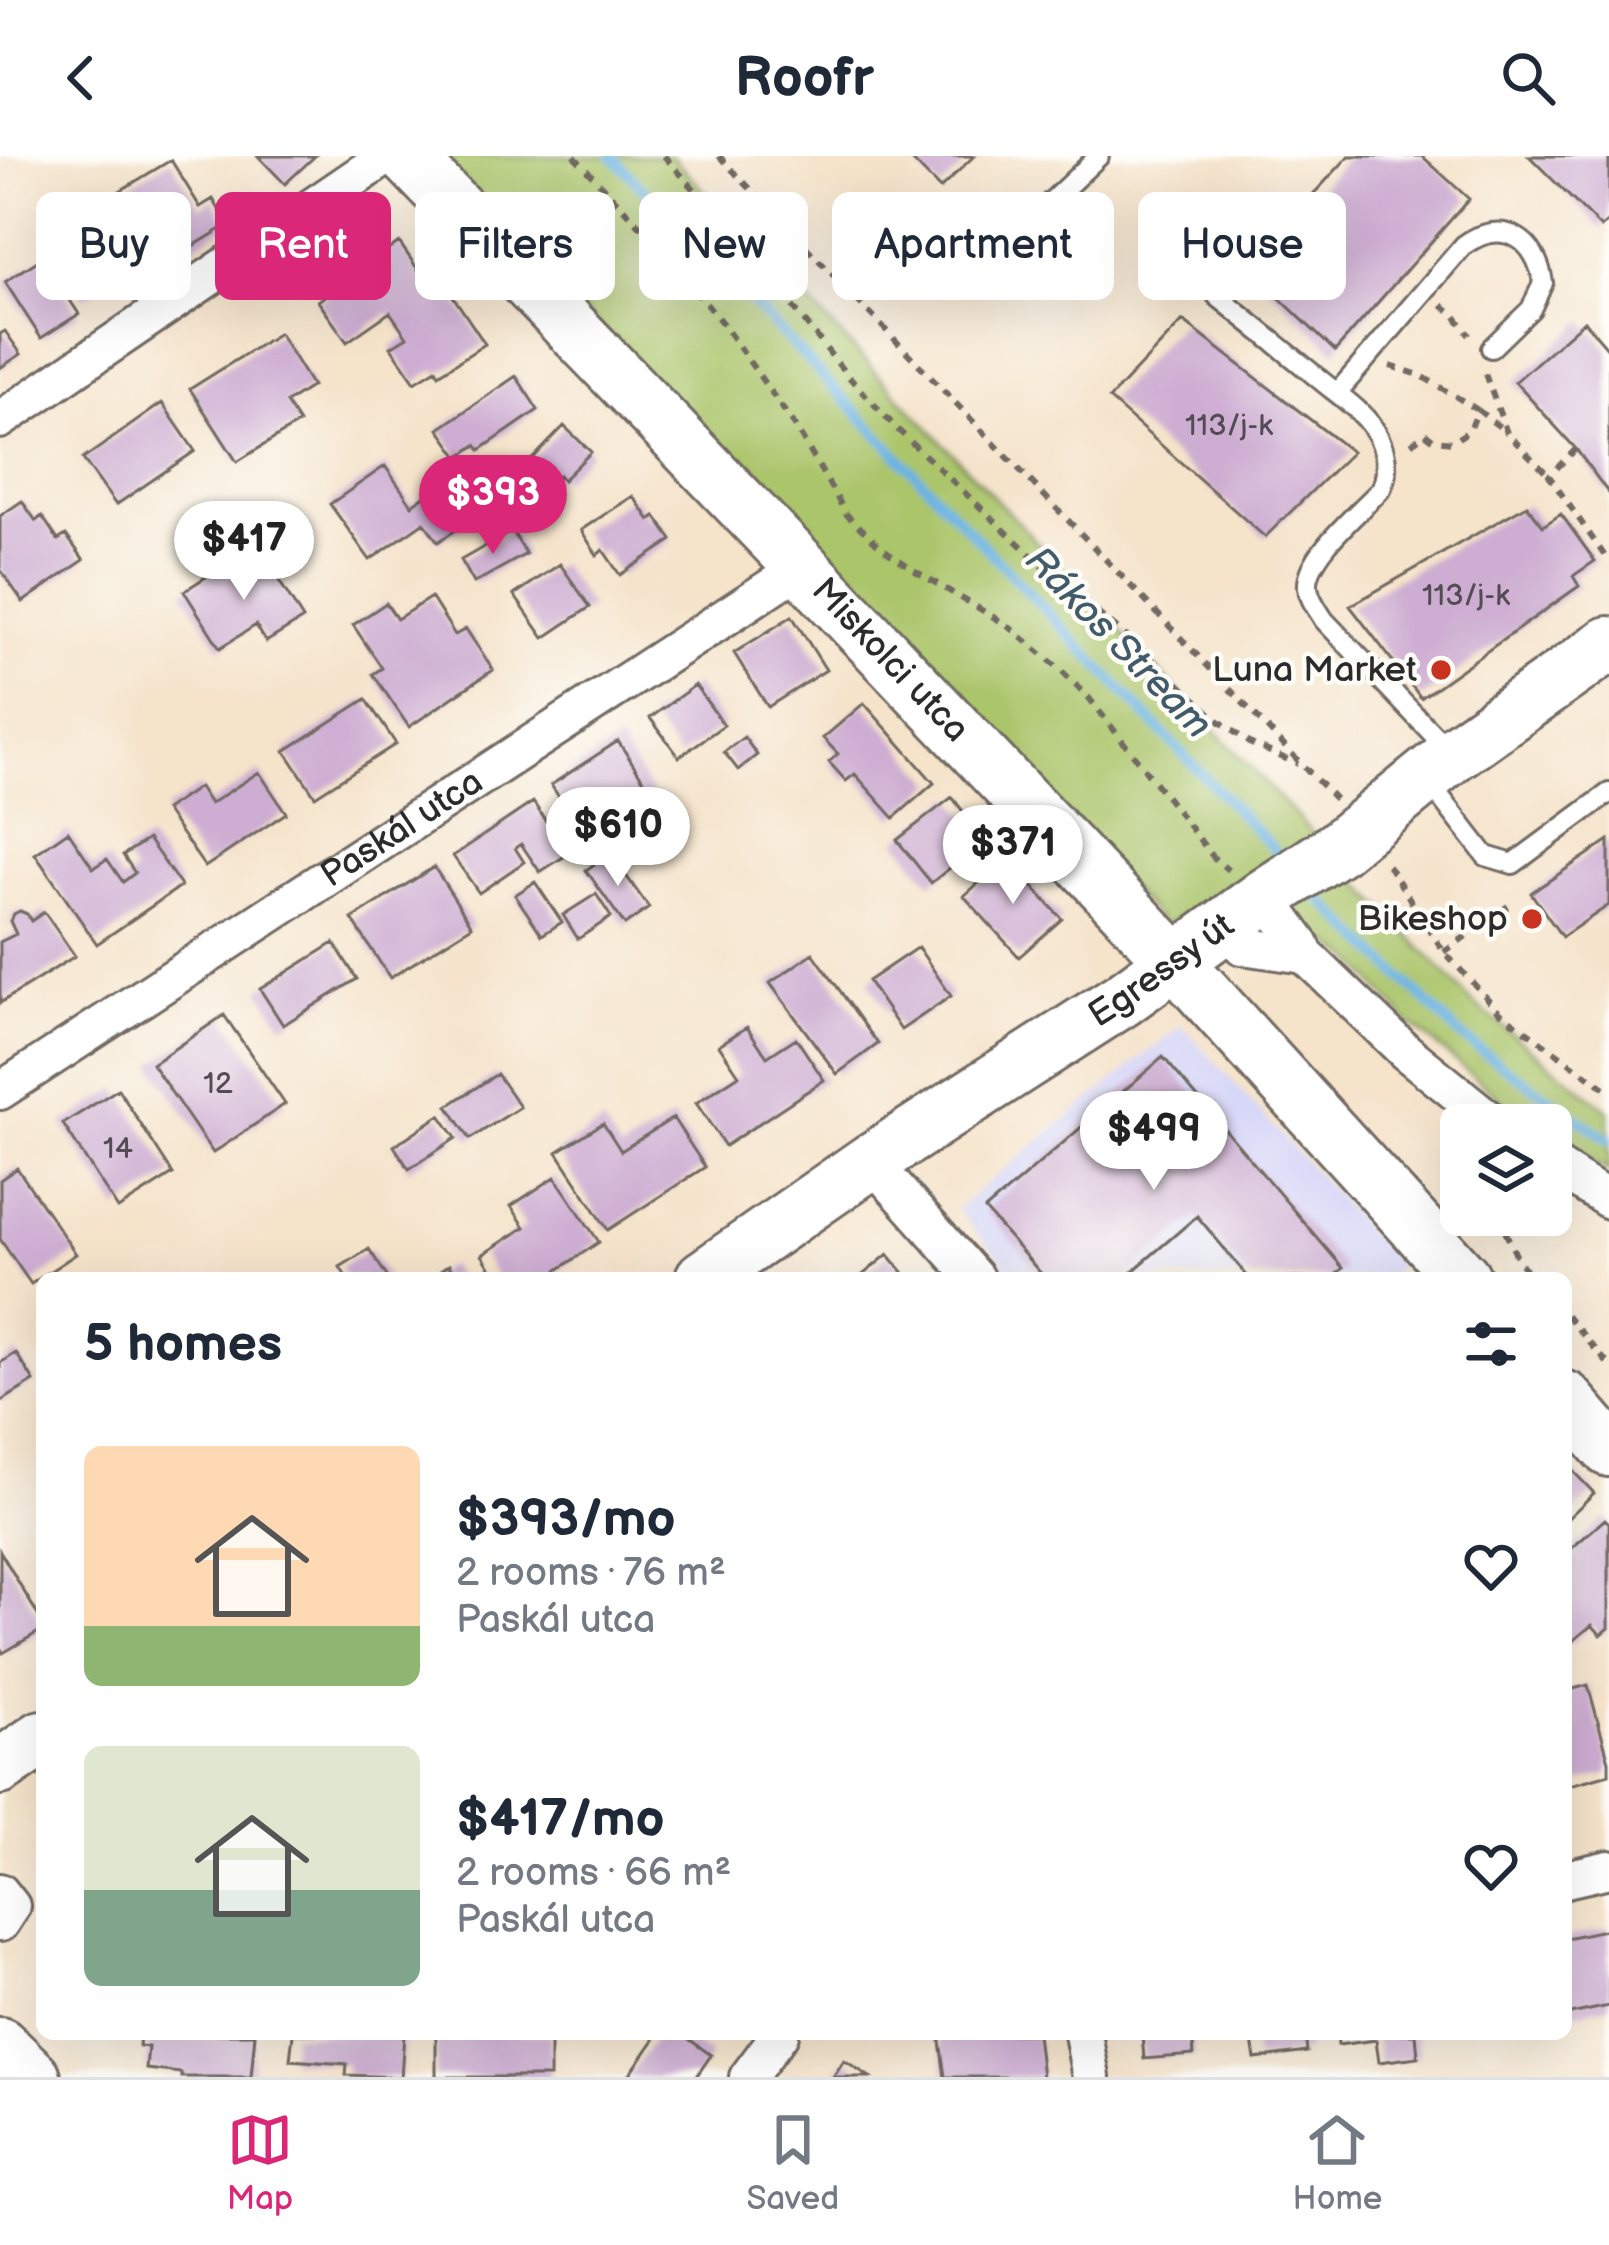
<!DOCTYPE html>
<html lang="en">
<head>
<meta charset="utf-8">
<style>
	body { margin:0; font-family:"Balsamiq Sans",sans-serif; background:#f2f2f3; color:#1f2937; height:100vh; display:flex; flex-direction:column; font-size:45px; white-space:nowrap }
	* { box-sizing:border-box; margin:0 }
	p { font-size:39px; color:#747a83 }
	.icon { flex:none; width:66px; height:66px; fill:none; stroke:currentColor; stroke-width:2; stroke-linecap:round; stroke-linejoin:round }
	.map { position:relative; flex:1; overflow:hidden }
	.drawer { position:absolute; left:36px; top:1116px; width:1536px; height:768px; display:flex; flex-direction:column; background:#fff; border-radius:18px; box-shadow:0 12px 48px #0002 }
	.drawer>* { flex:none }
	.guide { position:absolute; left:36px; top:36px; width:1539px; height:108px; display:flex; gap:24px }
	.buttons { position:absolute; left:1440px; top:948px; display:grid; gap:24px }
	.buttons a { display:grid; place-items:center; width:132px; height:132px; border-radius:18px; background:#fff; box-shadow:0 12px 48px #0002; font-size:60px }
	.price { position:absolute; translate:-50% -102px; padding:0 27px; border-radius:42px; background:#fff; color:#222; font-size:39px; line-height:78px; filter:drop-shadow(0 3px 6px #0008) }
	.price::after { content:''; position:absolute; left:50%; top:72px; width:36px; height:27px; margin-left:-18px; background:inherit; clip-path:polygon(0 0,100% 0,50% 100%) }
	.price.on { background:#db2777; color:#fff }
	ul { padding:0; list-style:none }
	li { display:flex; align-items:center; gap:36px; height:300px; padding:0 48px }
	li span { display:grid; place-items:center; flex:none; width:336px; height:240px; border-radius:18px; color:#555 }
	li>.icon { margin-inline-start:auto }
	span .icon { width:144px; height:144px; fill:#fffc; stroke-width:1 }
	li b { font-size:51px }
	h2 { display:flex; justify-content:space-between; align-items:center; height:144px; padding:0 48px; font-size:51px }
	.chip { padding:0 42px; border-radius:18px; background:#fff; box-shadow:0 12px 48px #0002; font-size:42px; line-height:108px }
	.chip.on { background:#db2777; color:#fff }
	header { display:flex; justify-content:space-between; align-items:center; height:156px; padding:0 48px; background:#fff; font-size:54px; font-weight:700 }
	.dock { display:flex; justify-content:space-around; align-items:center; height:168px; border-top:3px solid #e0e1e3; background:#fff; font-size:33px; color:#747a83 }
	.dock a { display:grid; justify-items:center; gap:6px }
	.dock .on { color:#db2777 }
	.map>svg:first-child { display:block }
	.built { fill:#d7d7f8 }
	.green { fill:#abc56b; stroke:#6b784b; stroke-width:3 }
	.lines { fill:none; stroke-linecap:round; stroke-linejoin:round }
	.stream { stroke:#6cb4e4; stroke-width:10 }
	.building { fill:#cdadd2 }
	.lane-casing { stroke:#726b63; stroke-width:24 }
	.street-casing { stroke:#726b63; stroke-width:42 }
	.secondary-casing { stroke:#726b63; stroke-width:60 }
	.path { stroke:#726b63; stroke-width:6; stroke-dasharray:9 9; stroke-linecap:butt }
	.lane { stroke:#fff; stroke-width:18 }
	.street { stroke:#fff; stroke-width:36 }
	.secondary { stroke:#fff; stroke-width:54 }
	.poi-dot { fill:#c8321e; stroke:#fdfcf7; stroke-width:4.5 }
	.labels { text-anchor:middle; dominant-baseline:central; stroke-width:9; stroke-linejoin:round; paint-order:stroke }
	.number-label { font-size:30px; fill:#544c55 }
	.street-label { font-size:36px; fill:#2b2b2b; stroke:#fdfcf7 }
	.poi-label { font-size:36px; fill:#2b2b2b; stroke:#fdfcf7; text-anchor:end }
	.water-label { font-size:39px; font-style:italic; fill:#425b6c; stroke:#fdfcf7 }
</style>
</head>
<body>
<header><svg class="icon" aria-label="back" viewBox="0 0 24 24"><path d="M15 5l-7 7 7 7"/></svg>Roofr<svg class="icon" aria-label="search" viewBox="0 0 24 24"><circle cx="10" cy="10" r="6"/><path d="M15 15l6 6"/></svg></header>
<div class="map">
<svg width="1609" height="1921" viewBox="0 0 1609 1921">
	<rect width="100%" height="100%" fill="#fdfcf7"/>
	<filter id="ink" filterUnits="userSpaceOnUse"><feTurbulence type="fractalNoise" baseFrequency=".00833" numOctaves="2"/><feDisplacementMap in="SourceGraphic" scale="24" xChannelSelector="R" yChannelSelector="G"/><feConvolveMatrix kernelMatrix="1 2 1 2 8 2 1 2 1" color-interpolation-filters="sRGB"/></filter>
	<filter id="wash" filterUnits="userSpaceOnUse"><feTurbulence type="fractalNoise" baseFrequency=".004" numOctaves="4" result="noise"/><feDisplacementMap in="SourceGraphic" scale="48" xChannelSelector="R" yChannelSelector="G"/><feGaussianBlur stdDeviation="2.7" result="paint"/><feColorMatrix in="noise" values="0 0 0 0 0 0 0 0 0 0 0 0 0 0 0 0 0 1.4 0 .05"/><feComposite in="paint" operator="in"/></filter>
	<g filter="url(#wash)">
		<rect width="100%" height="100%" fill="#f5e3ca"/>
		<path class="built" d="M1182,869L1399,1110L1386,1122H1016L956,1053Z"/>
		<path class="green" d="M439,0H671L1473,847L1609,955V1016L1551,979V969H1536L1524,962L1408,866L1356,806L1329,787L1282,799L1214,741L1165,770Z"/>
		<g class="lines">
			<path class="stream" d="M612,0L1285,705
				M1310,732L1462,881L1609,984"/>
		</g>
		<g id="blocks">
			<path class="building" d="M258,0H315L285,28Z
				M908,0H974L940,33Z
				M1349,0H1422L1469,43L1335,195L1246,110Z
				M1529,0H1609V64L1601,72Z
				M171,4L200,51L213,43L228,69L152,115L108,42Z
				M93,75L122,116L84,141L55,100Z
				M399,86L428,128L440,121L485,188L439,218L436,213L415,226L391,191L407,181L390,156L347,186L318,145Z
				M42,102L79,158L41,182L5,126Z
				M1183,165L1352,296L1265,381L1109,243Z
				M1584,165L1609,194V338L1576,293L1515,226Z
				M5,175L21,198L0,212V178Z
				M279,177L312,230L286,247L299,267L237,306L190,233Z
				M516,220L538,254L480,294L476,289L459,301L439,273Z
				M162,247L195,295L116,349L83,303Z
				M564,270L591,296L563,324L559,319L537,342L515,321Z
				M385,310L412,349L437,331L463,369L438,386L424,366L370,404L330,348Z
				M633,340L650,364L655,360L672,384L620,419L603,394L597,399L581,374Z
				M22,345L36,365L42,360L58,384L66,379L84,404L23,446L0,413V360Z
				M1527,349L1543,370L1561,358L1595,405L1573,420L1579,430L1421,542L1350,450Z
				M512,375L526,398L474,427L461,404Z
				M263,399L303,463L266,486L256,469L220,492L184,435L220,412L226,422Z
				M560,408L590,451L544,482L514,439Z
				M431,441L455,479L466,473L493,514L409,571L373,518L382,512L353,469L386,447L397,463Z
				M792,460L826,514L768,551L734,497Z
				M695,529L724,569L679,601L650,562Z
				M366,543L396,588L315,640L285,595Z
				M864,547L934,627L894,662L855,618L846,625L829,606L838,598L823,582Z
				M744,581L757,599L738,614L724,596Z
				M618,585L658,646L591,689L551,629Z
				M259,616L286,657L205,711L165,654L199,631L210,648Z
				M952,641L985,684L931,727L897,684Z
				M533,646L568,698L540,716L521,688L515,692L524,706L479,737L453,700Z
				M68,675L93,712L107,703L123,726L135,717L123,699L148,683L181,730L97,788L35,698Z
				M1609,684V749L1562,781L1531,737Z
				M610,697L649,752L625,769L586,714Z
				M1007,702L1062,763L1019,801L964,740Z
				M434,711L472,770L390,822L352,763Z
				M535,726L562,766L542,779L515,739Z
				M596,738L611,761L578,783L563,759Z
				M20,755L27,758L31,765L44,756L75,800L0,847V786L16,778L10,765L14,758Z
				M334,787L357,823L283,869L260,833Z
				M918,791L951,840L901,874L868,825Z
				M813,797L878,888L837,918L770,827Z
				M224,859L285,948L213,997L152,908Z
				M747,871L767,901L796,882L824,924L725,990L696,947L739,919L719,889Z
				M1163,901L1343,1112L1332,1122H1249L1197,1060L1125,1122H1045L985,1054Z
				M497,918L520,951L470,983L448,950Z
				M118,933L173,1018L118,1053L63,968Z
				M440,959L456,982L409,1013L394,990Z
				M673,962L705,1011L608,1074L557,996L603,967L621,995Z
				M17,1012L76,1098L31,1128L0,1083V1024Z
				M555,1021L599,1086L546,1122H497L482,1099L525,1071L511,1050Z
				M369,1093L388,1122H347L340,1111Z
				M888,1098L908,1122H859Z
				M449,1109L457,1122H430Z
				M16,1197L34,1225L0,1246V1207Z
				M1566,1308L1594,1337L1566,1364Z
				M1605,1363L1609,1367V1472L1601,1479L1592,1469L1569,1488L1566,1485V1397Z
				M0,1395L42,1466V1474L3,1497L0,1491Z
				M1588,1529L1609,1605V1618L1566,1630V1535Z
				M1609,1773V1850L1566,1859V1782Z
				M140,1878H255L251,1921H181V1917L146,1913L148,1891L139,1890Z
				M293,1878H404L401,1921L346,1919L347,1908L290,1904Z
				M436,1878H550V1921H436Z
				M658,1878H682L711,1899L696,1921H628Z
				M939,1878H1037L1042,1921H945Z
				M1142,1878H1192L1194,1899L1144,1903Z
				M1251,1878H1305L1307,1896L1255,1903Z
				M1337,1878H1416L1418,1901L1379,1906L1376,1884L1338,1889Z
				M844,1904L870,1921H833Z"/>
		</g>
	</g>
	<g filter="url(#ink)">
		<use href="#blocks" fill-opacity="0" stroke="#726b63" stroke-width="3"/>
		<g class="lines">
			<defs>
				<path id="lane" d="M1038,58L1099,0
					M1217,140C1251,167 1285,195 1318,222C1338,239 1367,257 1378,280C1387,298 1389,316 1381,333C1361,355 1305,400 1308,431C1309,443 1318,454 1324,464L1449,595
					M1337,237L1464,89C1503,61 1537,83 1543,127L1531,153L1491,192
					M1428,625L1486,700L1513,708L1609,637"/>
				<g id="street">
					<path d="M0,264L387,0"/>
					<path d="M1265,740L1301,789L1305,799L1406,896L1496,969"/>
					<path d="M1242,790L1305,799"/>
					<path id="s1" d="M0,935L802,411"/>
					<path d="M871,1005L975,1122"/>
					<path d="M1551,1007L1609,1044"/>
					<path d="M1566,1723L1609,1713"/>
					<path d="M0,1736L11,1750L0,1767"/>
					<path d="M1083,1878L1091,1921"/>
					<path d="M748,1921L780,1878"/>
				</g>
				<g id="secondary">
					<path id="s2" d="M406,0L802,411L1174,804L1463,1122"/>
					<path id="s3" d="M703,1122L871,1005L1123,843L1265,740L1338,692L1452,599L1609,488"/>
					<path d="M1566,1243L1609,1293"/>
					<path d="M0,1611L42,1582"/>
					<path d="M0,1889L33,1921"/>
				</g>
			</defs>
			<use href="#lane" class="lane-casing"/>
			<use href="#street" class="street-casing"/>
			<use href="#secondary" class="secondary-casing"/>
			<path class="path" d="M574,0L657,88L722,167L795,270L847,359L882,392L917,416L1007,469L1060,513L1089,542L1214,702L1228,714
				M664,0L738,81L846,218L897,273L1065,431L1131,484L1218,564L1249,587L1298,608
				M719,0L1335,643
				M1442,149L1454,158L1469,179
				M1390,210L1420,219L1478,254L1470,274L1452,286L1434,284L1425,277L1410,289
				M1485,218L1507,277L1549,320
				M1478,254L1505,275
				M1576,293L1549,320L1609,406
				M1388,709L1444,796L1500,856L1609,935
				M1444,796L1508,750
				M1498,1059L1519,1106L1534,1122
				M1566,1159L1609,1209"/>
			<use href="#lane" class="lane"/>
			<use href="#street" class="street"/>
			<use href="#secondary" class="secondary"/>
		</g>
	</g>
	<g class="poi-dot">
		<circle cx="1441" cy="514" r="12"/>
		<circle cx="1532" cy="763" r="12"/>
	</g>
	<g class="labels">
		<g class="number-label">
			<text x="1229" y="270">113/j-k</text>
			<text x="1466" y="440">113/j-k</text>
			<text x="218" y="928">12</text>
			<text x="118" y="993">14</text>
		</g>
		<g class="street-label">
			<text stroke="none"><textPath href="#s2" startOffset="699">Miskolci utca</textPath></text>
			<text stroke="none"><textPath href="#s1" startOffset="480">Paskál utca</textPath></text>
			<text stroke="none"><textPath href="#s3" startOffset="552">Egressy út</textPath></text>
		</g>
		<g class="poi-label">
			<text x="1417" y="514">Luna Market</text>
			<text x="1508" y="763">Bikeshop</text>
		</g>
		<g class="water-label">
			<text transform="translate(1118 487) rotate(46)">Rákos Stream</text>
		</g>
	</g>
</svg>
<div class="buttons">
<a><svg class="icon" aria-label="layers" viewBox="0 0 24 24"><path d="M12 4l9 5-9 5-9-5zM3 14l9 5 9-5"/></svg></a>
</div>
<b class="price on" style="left:493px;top:401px">$393</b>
<b class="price" style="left:244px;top:447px">$417</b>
<b class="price" style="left:618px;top:733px">$610</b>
<b class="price" style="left:1013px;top:751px">$371</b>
<b class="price" style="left:1154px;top:1037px">$499</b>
<div class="guide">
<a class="chip">Buy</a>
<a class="chip on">Rent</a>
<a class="chip">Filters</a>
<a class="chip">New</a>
<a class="chip">Apartment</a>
<a class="chip">House</a>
</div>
<section class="drawer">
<h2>5 homes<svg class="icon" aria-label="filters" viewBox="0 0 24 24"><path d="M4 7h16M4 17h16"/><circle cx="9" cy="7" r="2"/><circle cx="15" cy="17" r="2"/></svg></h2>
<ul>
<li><span style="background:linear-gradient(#ffd9b3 75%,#8fb573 0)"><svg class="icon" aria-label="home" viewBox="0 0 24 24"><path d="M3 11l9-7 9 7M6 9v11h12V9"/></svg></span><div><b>$393/mo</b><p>2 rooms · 76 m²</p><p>Paskál utca</p></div><svg class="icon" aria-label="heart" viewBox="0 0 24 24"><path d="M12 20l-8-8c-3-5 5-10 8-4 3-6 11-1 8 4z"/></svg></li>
<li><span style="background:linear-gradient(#dfe7d0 60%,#7fa58c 0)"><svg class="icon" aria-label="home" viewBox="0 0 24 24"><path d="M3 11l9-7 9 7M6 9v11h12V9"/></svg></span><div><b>$417/mo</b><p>2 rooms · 66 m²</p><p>Paskál utca</p></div><svg class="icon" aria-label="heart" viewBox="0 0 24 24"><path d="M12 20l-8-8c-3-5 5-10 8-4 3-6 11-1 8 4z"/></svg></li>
</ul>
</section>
</div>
<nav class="dock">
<a class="on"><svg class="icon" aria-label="map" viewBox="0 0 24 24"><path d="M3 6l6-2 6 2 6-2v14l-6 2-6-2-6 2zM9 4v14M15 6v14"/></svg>Map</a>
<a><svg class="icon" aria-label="saved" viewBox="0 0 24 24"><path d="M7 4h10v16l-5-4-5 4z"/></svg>Saved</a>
<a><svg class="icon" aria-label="home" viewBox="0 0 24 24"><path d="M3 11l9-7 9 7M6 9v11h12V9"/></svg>Home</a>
</nav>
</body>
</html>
